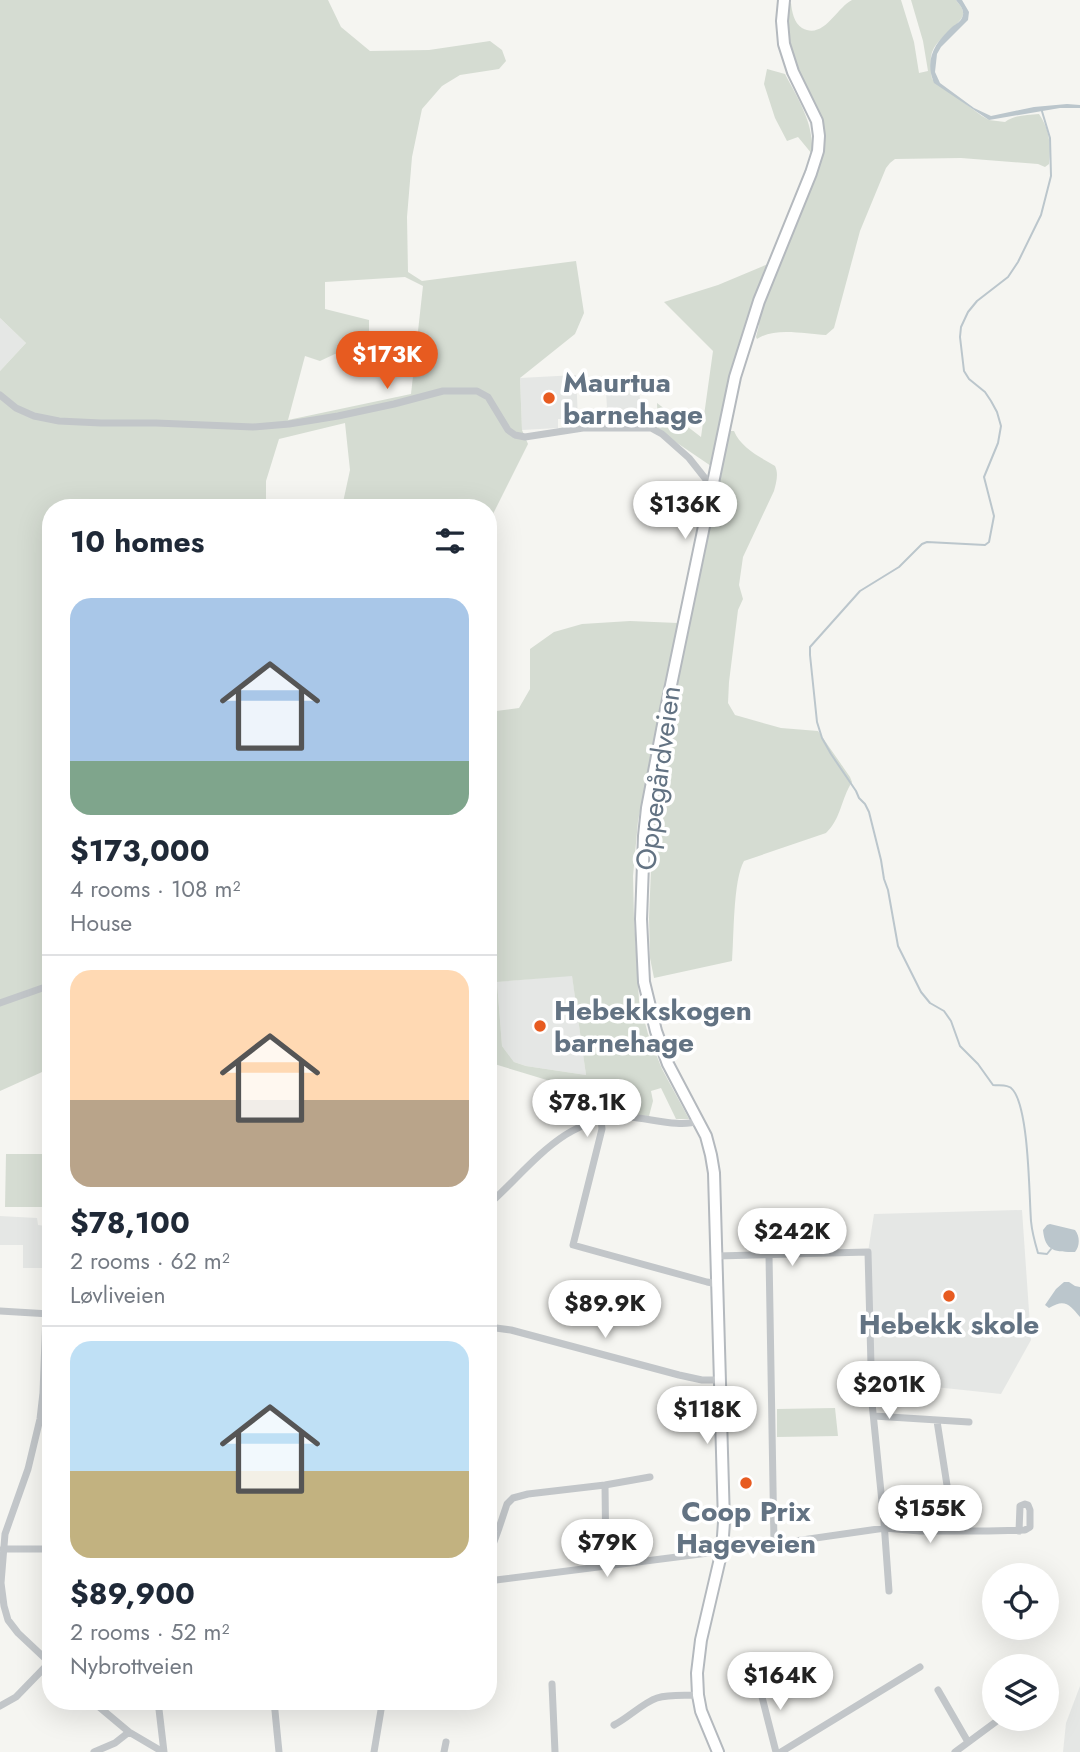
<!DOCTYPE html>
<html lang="en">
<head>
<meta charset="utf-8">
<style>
	body { margin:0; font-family:Jost,sans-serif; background:#f2f2f3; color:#1f2937; height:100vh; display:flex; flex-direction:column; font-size:26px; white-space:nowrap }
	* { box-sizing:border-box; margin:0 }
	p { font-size:23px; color:#747a83 }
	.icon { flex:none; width:38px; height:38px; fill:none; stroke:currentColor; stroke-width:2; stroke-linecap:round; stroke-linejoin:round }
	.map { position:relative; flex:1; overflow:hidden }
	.sheet { position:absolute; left:42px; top:499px; width:455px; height:1211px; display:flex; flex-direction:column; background:#fff; border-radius:28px; box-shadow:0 7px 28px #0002 }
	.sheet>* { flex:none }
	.buttons { position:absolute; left:982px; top:1563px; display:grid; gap:14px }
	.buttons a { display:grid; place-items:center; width:77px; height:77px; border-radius:50%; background:#fff; box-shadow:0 7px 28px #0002; font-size:35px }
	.price { position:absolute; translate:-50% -60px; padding:0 16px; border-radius:24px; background:#fff; color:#222; font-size:23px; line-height:46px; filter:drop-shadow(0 2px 4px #0008) }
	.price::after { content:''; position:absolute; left:50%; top:42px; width:21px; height:16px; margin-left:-10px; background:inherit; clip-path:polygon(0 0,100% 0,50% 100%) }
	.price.on { background:#e75b20; color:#fff }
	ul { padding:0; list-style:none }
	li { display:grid; align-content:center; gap:14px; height:371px; padding:0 28px }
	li+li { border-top:2px solid #e0e1e3 }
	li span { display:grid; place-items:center; height:217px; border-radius:21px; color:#555 }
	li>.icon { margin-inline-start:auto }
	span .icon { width:126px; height:126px; fill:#fffc; stroke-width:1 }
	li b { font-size:30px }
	h2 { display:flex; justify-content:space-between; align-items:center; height:84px; padding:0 28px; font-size:30px }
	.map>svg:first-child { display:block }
	.built { fill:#e5e7e5 }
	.green { fill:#d5dcd2; fill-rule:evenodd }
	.water { fill:#bbc6cc }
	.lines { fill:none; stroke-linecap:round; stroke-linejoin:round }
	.stream { stroke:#bbc6cc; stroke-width:2 }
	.secondary-casing { stroke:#b4b9be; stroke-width:14 }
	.street { stroke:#c2c6c9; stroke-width:7 }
	.secondary { stroke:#fff; stroke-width:10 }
	.poi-dot { fill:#e75b20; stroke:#fff; stroke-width:2.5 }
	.labels { text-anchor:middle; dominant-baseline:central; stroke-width:7; stroke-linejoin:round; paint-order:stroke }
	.poi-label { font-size:28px; font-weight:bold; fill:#637383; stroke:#fff; text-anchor:start }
	.street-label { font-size:28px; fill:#637383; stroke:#fff }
</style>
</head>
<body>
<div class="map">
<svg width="1080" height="1752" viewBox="0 0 1080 1752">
	<rect width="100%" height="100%" fill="#f5f5f1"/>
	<path class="built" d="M0,318L26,343L0,371Z
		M576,375L578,419H558V428L522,430L520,378Z
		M639,389L642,424L608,426L606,391Z
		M572,975L586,1075L526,1066L514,1062L502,1046L497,982Z
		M1022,1210L1031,1340L1001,1394L935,1387L872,1391L868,1252L874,1214Z
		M0,1216L37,1218L38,1225L46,1226V1233L51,1234V1268H23V1245H0Z
		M1080,1686V1752H1063L1066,1723Z"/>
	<path class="green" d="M0,0H328L341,27L370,51L429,50L490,41L502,50L506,61L499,69L460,75L442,86L422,109L412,157L407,217L408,272L422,281L576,261L584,313L575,334L520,378L522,430L528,444L488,524V508L342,507L350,470L345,423L279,439L266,481V507L51,508V1068L0,1091V371L26,343L0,318ZM405,277L423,286L411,394L288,420L305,356L320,361L369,338V320L325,309V282Z
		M852,0H901L914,42L919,73L928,71L923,41L911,0H956C959,4 964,9 963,15C961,24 938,38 933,50C929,58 931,70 932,79L982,116L989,120L1005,122C1014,115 1027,115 1039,114C1050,130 1051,146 1049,164L1045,167L1038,164L961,158L895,159L890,163L886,168L860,231L834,328L826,335C805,334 774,327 757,339L756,337L759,325L755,321L822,152L791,55L786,31L789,4L791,3C792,12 794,23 802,28C824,40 836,8 852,0Z
		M767,69L785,74C799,101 814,123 812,154L798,137L787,141L775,118L764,84Z
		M768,264L741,341L711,466L658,430L657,403L701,437L713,351L664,302L718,285Z
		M731,431H734C741,448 760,457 775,466C779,474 776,483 774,491L743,557L739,585L743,599L738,610L729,682L728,703L735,715L781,728L818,731L850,777L852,782C841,799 841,819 826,833L744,861C733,880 734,937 732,961L654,978L650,958L649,918L653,821L677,684L724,461L728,432Z
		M630,621L678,623L638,821L633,876L634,918L639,1000L648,1034L662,1069L689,1119H676L661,1088L651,1091L653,1101L649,1116L612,1114L593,1094L491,1063L488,1022V712L519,708L530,689V649L554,632L582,624ZM572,976L586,1075L526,1066L514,1062L502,1046L497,982Z
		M6,1154H51V1207H5Z
		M835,1408L838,1436L777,1437V1409Z"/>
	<path class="water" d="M956,0H962L969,12L968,20L941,47L937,54L935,72L940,83L974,108L991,116L1034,107L1067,104L1080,105V108H1060L989,120L934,83C924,59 935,43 952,27C956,24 962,21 963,15C964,9 959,4 956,0Z
		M1050,1224L1075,1230C1080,1236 1080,1246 1075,1252C1056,1252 1045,1252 1043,1230L1047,1225Z
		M1064,1282H1069L1075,1286L1080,1287V1317C1070,1305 1065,1298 1049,1308L1045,1305L1056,1289Z"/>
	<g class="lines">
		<path class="stream" d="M1041,108L1050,138L1051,176L1041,215L1018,262L1008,277L977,301L968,312L961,327L960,337L964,371L969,379L985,392L991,401L997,412L1001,426L998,443L984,477L994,516L989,542L985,545L927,542L922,544L899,567L860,591L810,647V655L817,722L822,738L831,754L856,791L859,798L865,804L869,812L881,860L884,879L888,890L898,946L921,992L930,1003L944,1011L951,1021L960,1046L978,1064L993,1085C1000,1086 1009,1084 1013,1090C1029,1110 1029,1193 1031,1221C1032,1232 1035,1243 1038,1253L1047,1254L1051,1249"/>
		<defs>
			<path id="secondary" d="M718,1752L701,1711L698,1695L697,1673L701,1640L722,1550L724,1522L714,1173L711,1155L706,1136L668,1064L656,1031L644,982L641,919L644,836L647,808L666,709L735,377L759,301L811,173L818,151L819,136L817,121L793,72L784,44L782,21L784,0"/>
		</defs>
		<use href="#secondary" class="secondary-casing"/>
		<path class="street" d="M0,395L16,408L34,416L59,421L101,423H156L253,427L289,424L338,416L394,404L443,391H477L488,397L508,430L515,435L525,437L583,428H651L662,434L689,458L712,487
			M0,1003L51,985
			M601,1119L602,1129L573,1245L707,1282L718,1284
			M488,1205C531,1167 565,1114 629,1117C649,1118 680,1128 698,1121
			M769,1255L774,1544
			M717,1256L868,1252L872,1403L884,1522L889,1591
			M0,1311L50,1314
			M46,1314L43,1393L40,1419L28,1469L5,1534L1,1583L4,1606L8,1620L18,1633L51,1664
			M488,1327L511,1330L679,1375L702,1380H720
			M874,1416L969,1422
			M937,1421L951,1511L952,1531
			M605,1485L606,1565
			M488,1527L499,1528L507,1504L513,1498L528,1494L605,1485L650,1477
			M3,1549H51
			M488,1558L499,1528
			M488,1581L732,1550L885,1528L920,1531H988L1025,1530L1030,1527V1510L1028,1505L1025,1504L1020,1506L1019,1531
			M761,1674V1693L776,1752
			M552,1684L555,1752
			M938,1690L968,1742
			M92,1701L129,1732L163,1752
			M158,1701L164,1752
			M274,1701L279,1752
			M0,1706L16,1697L49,1663
			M614,1725C628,1718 644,1702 657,1698C670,1694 685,1696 698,1695
			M94,1752L115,1743L129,1732
			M374,1752L382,1704
			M444,1752L446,1742
			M781,1752L920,1667
			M955,1752L1001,1718"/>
		<use href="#secondary" class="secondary"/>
	</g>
	<g class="poi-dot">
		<circle cx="549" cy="398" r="7"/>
		<circle cx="540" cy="1026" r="7"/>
		<circle cx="949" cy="1296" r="7"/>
		<circle cx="746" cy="1483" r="7"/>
	</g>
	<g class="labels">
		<g class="poi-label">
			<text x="563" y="382">Maurtua<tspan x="563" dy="32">barnehage</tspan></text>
			<text x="554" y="1010">Hebekkskogen<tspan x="554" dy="32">barnehage</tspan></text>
			<text x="949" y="1324" text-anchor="middle">Hebekk skole</text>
			<text x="746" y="1511" text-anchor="middle">Coop Prix<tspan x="746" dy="32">Hageveien</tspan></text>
		</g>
		<g class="street-label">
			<text transform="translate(658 778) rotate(-82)">Oppegårdveien</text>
		</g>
	</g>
</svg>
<div class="buttons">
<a><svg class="icon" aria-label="locate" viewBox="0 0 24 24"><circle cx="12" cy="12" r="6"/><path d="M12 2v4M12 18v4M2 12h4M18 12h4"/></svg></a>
<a><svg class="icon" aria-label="layers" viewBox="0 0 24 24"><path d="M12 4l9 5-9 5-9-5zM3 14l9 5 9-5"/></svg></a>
</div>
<b class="price on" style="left:387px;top:391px">$173K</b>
<b class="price" style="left:685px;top:541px">$136K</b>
<b class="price" style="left:587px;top:1139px">$78.1K</b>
<b class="price" style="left:792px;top:1268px">$242K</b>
<b class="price" style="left:605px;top:1340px">$89.9K</b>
<b class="price" style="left:889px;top:1421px">$201K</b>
<b class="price" style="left:707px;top:1446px">$118K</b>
<b class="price" style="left:930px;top:1545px">$155K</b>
<b class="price" style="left:607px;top:1579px">$79K</b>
<b class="price" style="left:780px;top:1712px">$164K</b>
<section class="sheet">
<h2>10 homes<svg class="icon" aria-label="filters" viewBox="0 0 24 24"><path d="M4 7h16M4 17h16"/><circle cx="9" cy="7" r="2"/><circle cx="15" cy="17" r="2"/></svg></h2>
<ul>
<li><span style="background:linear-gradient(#a9c7e8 75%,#7fa58c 0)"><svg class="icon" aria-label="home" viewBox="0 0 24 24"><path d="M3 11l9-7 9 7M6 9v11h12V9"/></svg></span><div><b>$173,000</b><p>4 rooms · 108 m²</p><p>House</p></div></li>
<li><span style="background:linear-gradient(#ffd9b3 60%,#b9a48a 0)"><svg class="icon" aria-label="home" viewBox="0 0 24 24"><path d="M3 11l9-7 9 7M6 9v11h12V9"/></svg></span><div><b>$78,100</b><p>2 rooms · 62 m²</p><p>Løvliveien</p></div></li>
<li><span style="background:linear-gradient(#bfe0f5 60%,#c2b280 0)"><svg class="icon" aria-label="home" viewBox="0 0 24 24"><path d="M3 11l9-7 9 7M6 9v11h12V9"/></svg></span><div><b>$89,900</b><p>2 rooms · 52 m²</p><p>Nybrottveien</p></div></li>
</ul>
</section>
</div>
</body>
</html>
